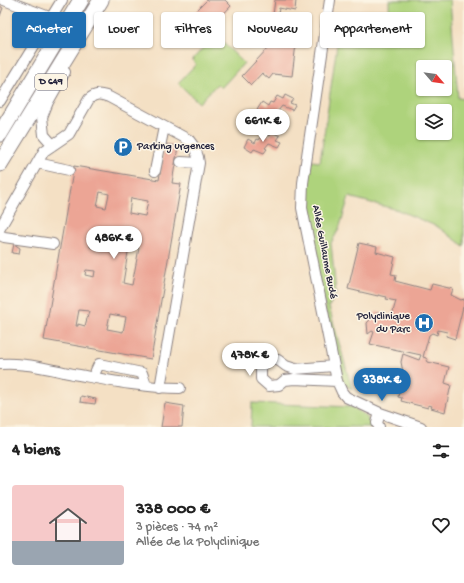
<!DOCTYPE html>
<html lang="fr">
<head>
<meta charset="utf-8">
<style>
	body { margin:0; font-family:"Gochi Hand",sans-serif; background:#f6f6f6; color:#222; height:100vh; display:flex; flex-direction:column; font-size:15px; white-space:nowrap }
	* { box-sizing:border-box; margin:0 }
	p { font-size:13px; color:#767676 }
	.icon { flex:none; width:22px; height:22px; fill:none; stroke:currentColor; stroke-width:2; stroke-linecap:round; stroke-linejoin:round }
	.map { position:relative; height:427px; overflow:hidden }
	.drawer { display:flex; flex-direction:column; background:#fff; flex:1 }
	.drawer>* { flex:none }
	.hud { position:absolute; left:12px; top:12px; width:440px; height:36px; display:flex; gap:8px }
	.needle { width:26px; rotate:118deg }
	.tools { position:absolute; left:416px; top:60px; display:grid; gap:8px }
	.tools a { display:grid; place-items:center; width:36px; height:36px; border-radius:4px; background:#fff; box-shadow:0 1px 3px #0004; font-size:20px }
	.price { position:absolute; translate:-50% -34px; padding:0 9px; border-radius:14px; background:#fff; color:#222; font-size:13px; line-height:26px; filter:drop-shadow(0 1px 2px #0008) }
	.price::after { content:''; position:absolute; left:50%; top:24px; width:12px; height:9px; margin-left:-6px; background:inherit; clip-path:polygon(0 0,100% 0,50% 100%) }
	.price.active { background:#1f6fb2; color:#fff }
	ul { padding:0; list-style:none }
	li { display:flex; align-items:center; gap:12px; height:100px; padding:0 12px }
	li span { display:grid; place-items:center; flex:none; width:112px; height:80px; border-radius:4px; color:#555 }
	li>.icon { margin-inline-start:auto }
	span .icon { width:48px; height:48px; fill:#fffc; stroke-width:1 }
	li b { font-size:17px }
	h2 { display:flex; justify-content:space-between; align-items:center; height:48px; padding:0 12px; font-size:17px }
	.pill { padding:0 14px; border-radius:4px; background:#fff; box-shadow:0 1px 3px #0004; font-size:14px; line-height:36px }
	.pill.active { background:#1f6fb2; color:#fff }
	.map>svg:first-child { display:block }
	.green { fill:#aed37c; stroke:#687a5c; fill-rule:evenodd }
	.building { fill:#eca595; fill-rule:evenodd }
	.lines { fill:none; stroke-linecap:round; stroke-linejoin:round }
	.minor-casing { stroke:#8b8180; stroke-width:12 }
	.highway-casing { stroke:#8b8180; stroke-width:17 }
	.minor { stroke:#fff; stroke-width:10 }
	.highway { stroke:#fff; stroke-width:15 }
	.labels { text-anchor:middle; dominant-baseline:central; stroke-width:3; stroke-linejoin:round; paint-order:stroke }
	.shield { fill:#fcf5e5; stroke:#63616e; stroke-width:1 }
	.shield-label { font-size:10px; font-weight:bold; fill:#22223b }
	.poi-label { font-size:11px; fill:#22223b; stroke:#fcf5e5; text-anchor:start }
	.street-label { font-size:11px; fill:#22223b; stroke:#fcf5e5 }
</style>
</head>
<body>
<div class="map">
<svg width="464" height="427" viewBox="0 0 464 427">
	<rect width="100%" height="100%" fill="#fcf5e5"/>
	<filter id="ink" filterUnits="userSpaceOnUse"><feTurbulence type="fractalNoise" baseFrequency=".025" numOctaves="2"/><feDisplacementMap in="SourceGraphic" scale="8" xChannelSelector="R" yChannelSelector="G"/><feConvolveMatrix kernelMatrix="1 2 1 2 8 2 1 2 1" color-interpolation-filters="sRGB"/></filter>
	<filter id="wash" filterUnits="userSpaceOnUse"><feTurbulence type="fractalNoise" baseFrequency=".012" numOctaves="4" result="noise"/><feDisplacementMap in="SourceGraphic" scale="16" xChannelSelector="R" yChannelSelector="G"/><feGaussianBlur stdDeviation="0.9" result="paint"/><feColorMatrix in="noise" values="0 0 0 0 0 0 0 0 0 0 0 0 0 0 0 0 0 1.4 0 .05"/><feComposite in="paint" operator="in"/></filter>
	<g filter="url(#wash)">
		<rect width="100%" height="100%" fill="#f4e0c4"/>
		<path class="green" d="M389,0H450L458,98L464,99V246L438,227L398,210L349,197L339,229L331,243L336,293L329,307L352,389L341,382L306,221L307,191L311,161L320,162L338,38L356,42L390,40ZM423,67H445V89H423ZM423,111H445V133H423Z
			M215,35L244,63L221,88L217,84L199,103L178,83L196,64L192,60Z
			M252,403L353,407L367,417L371,427H251Z"/>
		<g id="blocks">
			<path class="building" d="M207,0H225L231,6L198,41L185,29L196,17L193,14Z
				M275,0H296L295,11L279,8L275,33L301,36L300,45L296,44L292,76L273,74L269,79L262,73L251,85L242,76L269,47L270,34L259,20L272,22Z
				M0,6L3,8L0,16Z
				M285,95L293,99L290,103L295,105L292,110L282,106L278,111L280,112L277,117L267,113L265,116L257,110L262,102L268,106L270,102L273,103L277,96L283,99Z
				M272,132L280,136L277,140L282,142L279,147L269,143L265,148L267,149L264,153L254,149L252,152L244,147L248,139L255,143L257,139L259,140L264,133L270,136Z
				M165,144L178,146L172,183L181,184L151,359L44,340L74,166L159,180ZM100,192L109,194L106,208L97,206ZM131,198L148,201L145,216L129,213ZM91,240L100,241L99,249L90,247ZM129,246L139,248L132,285L123,283ZM86,270L95,271L94,277L85,275ZM79,310L89,311L85,326L78,324V326H76ZM110,314L126,317L123,332L107,329Z
				M359,243L377,247L376,252L395,257L391,274L396,275L395,281L430,290L432,284L453,289L451,295L461,300L464,299V307H463L455,339L446,336L447,332L438,330L437,335L432,333L429,335L423,357L426,358L428,362L449,367L445,383L451,385L445,412L431,408L432,406L428,405V408L401,401L402,398L398,397L403,372L401,362L403,354L419,360L421,355L370,344L374,332L372,331L368,334L367,323L377,312L392,315L396,301L386,299L387,297L378,295V296L348,289Z
				M14,244L20,248L19,254L12,253Z
				M81,396L96,399L95,404L80,402Z
				M165,403L184,406L182,427H161Z"/>
		</g>
	</g>
	<g filter="url(#ink)">
		<use href="#blocks" fill-opacity="0" stroke="#8b8180" stroke-width="1"/>
		<g class="lines">
			<defs>
				<path id="minor" d="M4,0L52,18
					M330,0L303,183L302,208L334,366L337,381L342,392L346,397L380,413L421,427
					M0,101L62,0
					M53,145L44,135L42,117L48,102L65,72
					M181,162L199,163
					M37,163L69,170
					M155,171L164,127
					M0,228L44,151L69,134L89,99C96,93 100,94 109,97L189,140C195,147 198,153 199,163L160,388
					M0,235L4,237L53,244
					M0,364C25,362 49,369 73,374C107,380 145,388 180,388
					M334,366L295,369L286,366L278,360H267L261,368V379L269,386L279,385L285,380L294,379L337,381
					M93,377L99,364L142,373L146,385
					M379,427L377,423L380,413"/>
				<path id="highway" d="M0,134L81,0
					M0,164L101,0"/>
			</defs>
			<use href="#minor" class="minor-casing"/>
			<use href="#highway" class="highway-casing"/>
			<use href="#minor" class="minor"/>
			<use href="#highway" class="highway"/>
		</g>
	</g>
	<defs>
		<symbol id="parking-disc" viewBox="-11 -11 22 22"><circle r="9.5" fill="#1f6fb2" stroke="#fcf5e5"/><path d="M-3.5-5.5H1a3.5 3.5 0 0 1 0 7H-1V5.5H-3.5ZM-1-3.4V-.6H.8a1.4 1.4 0 0 0 0-2.8Z" fill="#fff"/></symbol>
		<symbol id="hospital-disc" viewBox="-11 -11 22 22"><circle r="9.5" fill="#1f6fb2" stroke="#fcf5e5"/><path d="M-5-5h3v3.5h4V-5h3V5h-3V1.5h-4V5h-3Z" fill="#fff"/></symbol>
	</defs>
	<g fill-rule="evenodd">
		<use href="#parking-disc" x="112" y="136" width="22" height="22"/>
		<use href="#hospital-disc" x="413" y="312" width="22" height="22"/>
	</g>
	<g class="labels">
		<rect class="shield" x="35" y="74" width="32" height="16" rx="3"/>
		<g class="shield-label">
			<text x="51" y="82">D 649</text>
		</g>
		<g class="poi-label">
			<text x="137" y="147">Parking urgences</text>
			<text x="410" y="317" text-anchor="end">Polyclinique<tspan x="410" dy="13">du Parc</tspan></text>
		</g>
		<g class="street-label">
			<text transform="translate(324 252) rotate(79)">Allée Guillaume Budé</text>
		</g>
	</g>
</svg>
<div class="tools">
<a><svg class="needle" viewBox="-14 -14 28 28"><path d="M0-13l5 13h-10z" fill="#e53935"/><path d="M0 13l5-13h-10z" fill="#767676"/></svg></a>
<a><svg class="icon" aria-label="layers" viewBox="0 0 24 24"><path d="M12 4l9 5-9 5-9-5zM3 14l9 5 9-5"/></svg></a>
</div>
<b class="price" style="left:263px;top:143px">661K €</b>
<b class="price" style="left:114px;top:260px">486K €</b>
<b class="price" style="left:250px;top:377px">478K €</b>
<b class="price active" style="left:382px;top:402px">338K €</b>
<div class="hud">
<a class="pill active">Acheter</a>
<a class="pill">Louer</a>
<a class="pill">Filtres</a>
<a class="pill">Nouveau</a>
<a class="pill">Appartement</a>
</div>
</div>
<section class="drawer">
<h2>4 biens<svg class="icon" aria-label="filters" viewBox="0 0 24 24"><path d="M4 7h16M4 17h16"/><circle cx="9" cy="7" r="2"/><circle cx="15" cy="17" r="2"/></svg></h2>
<ul>
<li><span style="background:linear-gradient(#f6c9c9 70%,#9aa5b1 0)"><svg class="icon" aria-label="home" viewBox="0 0 24 24"><path d="M3 11l9-7 9 7M6 9v11h12V9"/></svg></span><div><b>338 000 €</b><p>3 pièces · 74 m²</p><p>Allée de la Polyclinique</p></div><svg class="icon" aria-label="heart" viewBox="0 0 24 24"><path d="M12 20l-8-8c-3-5 5-10 8-4 3-6 11-1 8 4z"/></svg></li>
</ul>
</section>
</body>
</html>
